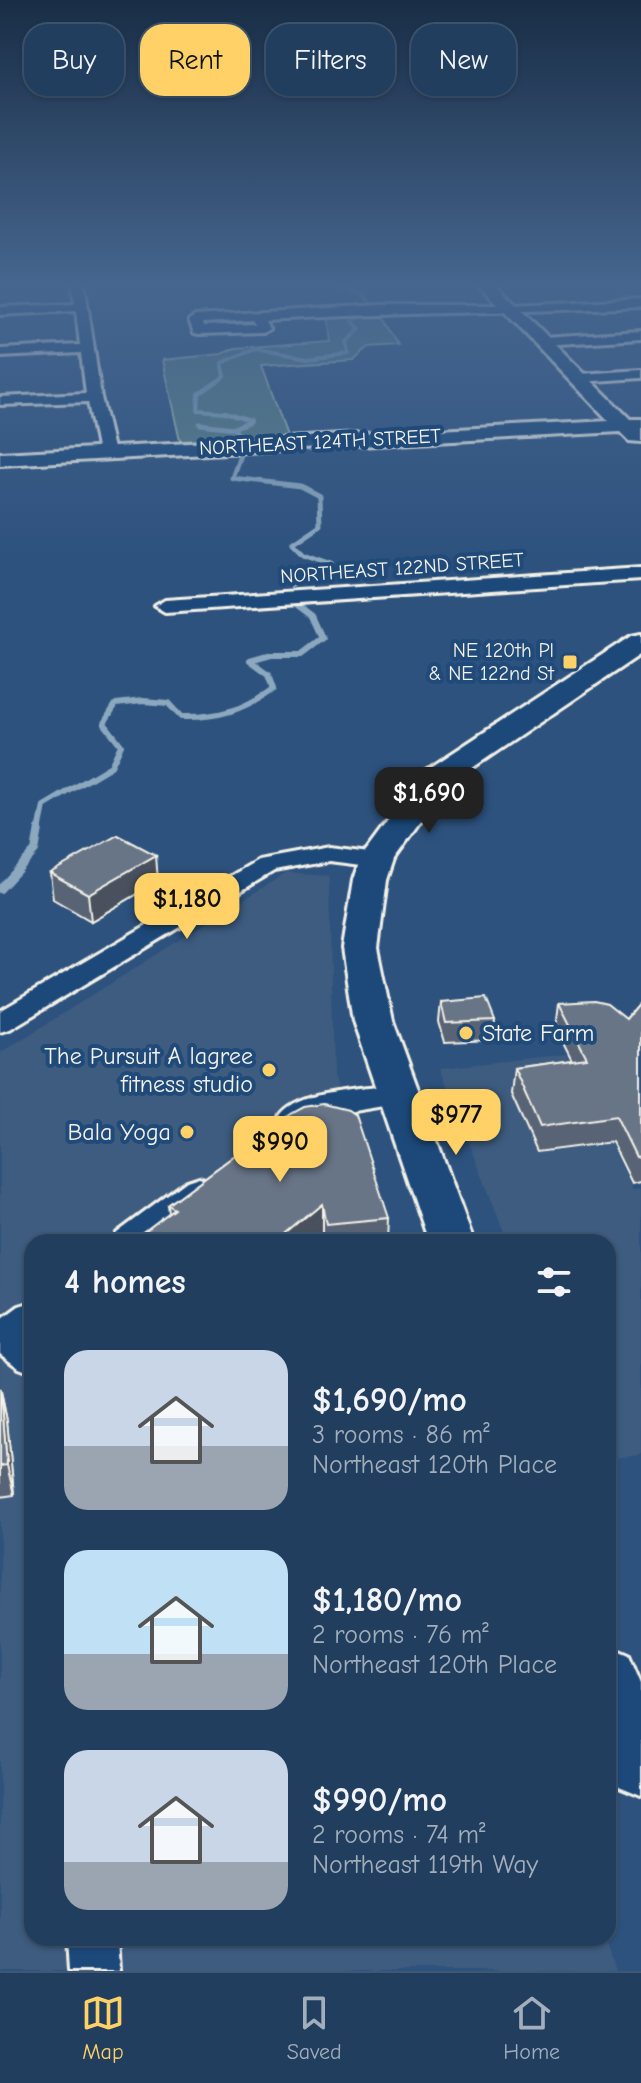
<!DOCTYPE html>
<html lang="en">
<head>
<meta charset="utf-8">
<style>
	body { margin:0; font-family:"Comic Neue",sans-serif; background:#2a4564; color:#f1f3f6; height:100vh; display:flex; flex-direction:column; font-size:30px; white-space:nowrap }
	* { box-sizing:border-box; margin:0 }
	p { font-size:26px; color:#a2aebc }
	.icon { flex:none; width:44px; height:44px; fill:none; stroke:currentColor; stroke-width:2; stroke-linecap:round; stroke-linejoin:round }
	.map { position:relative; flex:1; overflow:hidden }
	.panel { position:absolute; left:24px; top:1234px; width:592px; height:712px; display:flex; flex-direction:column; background:#223e5e; border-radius:24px; box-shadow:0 2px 6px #0004,0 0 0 2px #3f5773 }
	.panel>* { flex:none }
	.top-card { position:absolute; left:24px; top:24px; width:594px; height:72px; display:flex; gap:16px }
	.price { position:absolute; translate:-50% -68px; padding:0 18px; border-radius:16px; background:#ffd166; color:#111; font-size:26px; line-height:52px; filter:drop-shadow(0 2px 4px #0008) }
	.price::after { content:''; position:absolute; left:50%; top:48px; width:24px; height:18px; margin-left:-12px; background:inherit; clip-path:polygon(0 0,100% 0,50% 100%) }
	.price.current { background:#222; color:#fff }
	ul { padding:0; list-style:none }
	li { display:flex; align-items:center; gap:24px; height:200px; padding:0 40px }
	li span { display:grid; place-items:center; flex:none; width:224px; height:160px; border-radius:24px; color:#555 }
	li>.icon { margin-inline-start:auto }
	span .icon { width:96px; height:96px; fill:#fffc; stroke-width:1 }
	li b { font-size:34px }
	h2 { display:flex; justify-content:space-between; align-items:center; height:96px; padding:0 40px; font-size:34px }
	.tag { padding:0 28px; border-radius:24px; background:#223e5e; box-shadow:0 2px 6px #0004,0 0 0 2px #3f5773; font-size:28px; line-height:72px }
	.tag.current { background:#ffd166; color:#111 }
	.tab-bar { display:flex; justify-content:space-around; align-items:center; height:112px; border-top:2px solid #3f5773; background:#223e5e; font-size:22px; color:#a2aebc }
	.tab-bar a { display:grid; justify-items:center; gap:4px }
	.tab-bar .current { color:#ffd166 }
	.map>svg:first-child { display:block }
	.built { fill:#3e5c80 }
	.green { fill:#587e85; stroke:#a6b8b6; stroke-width:2 }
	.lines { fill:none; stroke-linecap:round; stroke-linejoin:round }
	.stream-far3 { stroke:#8ca8bf; stroke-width:4 }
	.stream-far2 { stroke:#8ca8bf; stroke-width:5 }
	.stream-far1 { stroke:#8ca8bf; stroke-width:6 }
	.stream { stroke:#8ca8bf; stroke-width:8 }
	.street-casing { stroke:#f4f1e8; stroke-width:6 }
	.secondary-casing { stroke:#f4f1e8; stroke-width:6 }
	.street { fill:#1f4a7a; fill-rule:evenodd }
	.secondary { fill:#1f4a7a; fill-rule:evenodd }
	.wall { fill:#596474; stroke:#f4f1e8; stroke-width:2 }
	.shaded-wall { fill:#48515e; stroke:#f4f1e8; stroke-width:2 }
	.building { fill:#677487; stroke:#f4f1e8; stroke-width:2 }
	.poi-dot { fill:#ffd166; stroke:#1f4a7a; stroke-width:3 }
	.labels { text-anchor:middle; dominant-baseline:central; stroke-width:8; stroke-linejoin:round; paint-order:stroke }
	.far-street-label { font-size:20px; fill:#f4f1e8; stroke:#1f4a7a }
	.far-poi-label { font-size:20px; fill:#f4f1e8; stroke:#1f4a7a; text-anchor:end }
	.poi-label { font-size:24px; fill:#f4f1e8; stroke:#1f4a7a; text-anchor:end }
</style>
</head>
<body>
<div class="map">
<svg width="641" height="1971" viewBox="0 0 641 1971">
	<rect width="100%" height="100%" fill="#2d527d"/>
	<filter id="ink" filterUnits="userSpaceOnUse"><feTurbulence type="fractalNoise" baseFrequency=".0125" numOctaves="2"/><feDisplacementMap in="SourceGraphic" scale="16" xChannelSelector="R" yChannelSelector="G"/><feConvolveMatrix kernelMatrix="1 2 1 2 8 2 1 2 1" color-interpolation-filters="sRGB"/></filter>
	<g filter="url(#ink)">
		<path class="built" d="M286,873L329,876L333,1076L386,1242H32V1938H604L615,1971H0V1053Z
			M566,1054L633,1189L641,1188V1455L608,1459V1242H508L440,1068Z"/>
		<path class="green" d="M381,312L398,345L369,347L353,360L261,366L286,436L180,441L162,360L222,354L235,348L329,341L326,316Z"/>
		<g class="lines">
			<path class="stream-far3" d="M247,423L250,420L225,412L198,410L199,394L225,376L222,363L255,349L308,358L348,353L346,342L360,329L352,321L367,314L369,301L364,295L342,288L339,282"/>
			<path class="stream-far2" d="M200,424L234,428
				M240,439L234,428L249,421
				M240,455L232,478L300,486L319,496L320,524L292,543L303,554L331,564L292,585"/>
			<path class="stream-far1" d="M39,831L44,806L111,766L121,745L104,723L116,704L143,701L168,703L181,717C218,718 244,710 274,688L269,674L250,660L271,654H302L323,638L313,616L297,604"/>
			<path class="stream" d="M0,889L35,851L39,829"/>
			<defs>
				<path id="street" d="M72,282H84L101,397L114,453L106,458L98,453L88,402L0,405V397L86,393L81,353L0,357V349L80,345L76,311L0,315V307L75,304Z
					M641,299V307C516,313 390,312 265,320L269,328L263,332L199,334L194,333L189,320L195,316L380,305H511ZM253,320L255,324L204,326L203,323Z
					M641,331V339L542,345L535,341L542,337Z
					M641,370V378L579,382L572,378L579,374Z
					M641,568V580L165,612L155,606L165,600Z
					M329,847L386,854L390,859L386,864L377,867L329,861L274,871L10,1029L0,1032V1011L258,860Z
					M397,1085L408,1088L412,1095L408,1102L323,1116L297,1128L286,1124L281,1117C298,1090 368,1089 397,1085Z
					M199,1177L211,1181L215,1189L211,1197L153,1242H112L117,1233L187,1181Z
					M32,1302V1373L19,1368L0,1354V1320L19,1306Z
					M67,1938H117L119,1971H69Z"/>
				<path id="secondary" d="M476,282H493L630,419H641V442L629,441L620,432L0,465V453L609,421Z
					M641,634V654L447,785L394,859L387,880L378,948L393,1021L474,1242H428L353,1021L342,948L353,880L360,859L425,771L631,636Z
					M608,1645L629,1654L641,1682V1796L619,1787L608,1760Z"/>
			</defs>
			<use href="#street" class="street-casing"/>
			<use href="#secondary" class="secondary-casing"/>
			<use href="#street" class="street"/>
			<use href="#secondary" class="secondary"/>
		</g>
		<path class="wall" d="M50,873L158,882L91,921L53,899Z
			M641,1001V1181L632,1183L612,1142L537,1152L511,1094L514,1068L572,1060L556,1028L559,1003L626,1019Z
			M441,1002L495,1021L493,1040L445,1042L439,1022Z
			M242,1150L389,1218L388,1242H132L169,1214L168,1205Z
			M0,1388L7,1421L14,1495L0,1497Z"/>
		<path class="shaded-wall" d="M156,855L158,882L91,921L88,894Z
			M322,1204V1242H276Z
			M1,1391L7,1421L14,1495L7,1465Z"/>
		<path class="building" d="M118,835L156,855L88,894L50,873Z
			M486,998L495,1021L446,1023L441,1002Z
			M594,1001L607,1004L626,1019L641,1001V1156L636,1157L616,1116L540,1127L514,1068L587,1058L559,1003Z
			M324,1104L348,1110L355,1115L389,1218L326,1224L322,1204L276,1242H132L175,1209L168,1205L242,1150L245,1152L292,1114L305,1107Z
			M0,1388L1,1391L7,1465L0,1466Z"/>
	</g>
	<linearGradient id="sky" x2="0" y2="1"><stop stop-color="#192d45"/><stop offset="0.51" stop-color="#46668f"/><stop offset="1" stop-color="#46668f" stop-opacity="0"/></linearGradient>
	<rect width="641" height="558" fill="url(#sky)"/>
	<g class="poi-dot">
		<rect x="562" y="654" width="16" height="16" rx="4"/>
		<circle cx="466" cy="1033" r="8"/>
		<circle cx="269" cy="1070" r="8"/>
		<circle cx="187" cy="1132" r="8"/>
	</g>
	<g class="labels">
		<g class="far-street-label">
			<text transform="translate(320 442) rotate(-3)">NORTHEAST 124TH STREET</text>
			<text transform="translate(402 568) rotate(-4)">NORTHEAST 122ND STREET</text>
		</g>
		<g class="far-poi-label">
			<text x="554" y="650">NE 120th Pl<tspan x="554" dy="23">&amp; NE 122nd St</tspan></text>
		</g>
		<g class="poi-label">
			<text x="482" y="1033" text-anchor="start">State Farm</text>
			<text x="253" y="1056">The Pursuit A lagree<tspan x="253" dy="28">fitness studio</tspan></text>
			<text x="171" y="1132">Bala Yoga</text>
		</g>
	</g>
</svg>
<b class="price current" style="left:429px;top:835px">$1,690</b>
<b class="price" style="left:187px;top:941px">$1,180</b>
<b class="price" style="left:456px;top:1157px">$977</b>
<b class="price" style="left:280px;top:1184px">$990</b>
<div class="top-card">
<a class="tag">Buy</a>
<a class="tag current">Rent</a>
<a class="tag">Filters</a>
<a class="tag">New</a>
</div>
<section class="panel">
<h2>4 homes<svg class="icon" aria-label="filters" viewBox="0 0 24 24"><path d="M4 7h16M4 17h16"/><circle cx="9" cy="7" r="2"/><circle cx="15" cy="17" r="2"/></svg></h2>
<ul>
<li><span style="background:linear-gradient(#c9d6e8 60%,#9aa5b1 0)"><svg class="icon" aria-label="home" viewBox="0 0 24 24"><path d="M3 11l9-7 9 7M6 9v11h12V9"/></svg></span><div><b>$1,690/mo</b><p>3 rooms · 86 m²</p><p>Northeast 120th Place</p></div></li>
<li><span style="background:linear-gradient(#bfe0f5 65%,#9aa5b1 0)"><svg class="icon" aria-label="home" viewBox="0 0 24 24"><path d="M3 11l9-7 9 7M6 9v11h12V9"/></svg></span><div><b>$1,180/mo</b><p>2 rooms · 76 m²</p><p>Northeast 120th Place</p></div></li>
<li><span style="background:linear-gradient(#c9d6e8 70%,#9aa5b1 0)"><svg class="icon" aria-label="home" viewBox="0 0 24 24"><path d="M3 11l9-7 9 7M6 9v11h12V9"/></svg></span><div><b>$990/mo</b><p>2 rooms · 74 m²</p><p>Northeast 119th Way</p></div></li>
</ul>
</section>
</div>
<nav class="tab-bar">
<a class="current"><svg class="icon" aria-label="map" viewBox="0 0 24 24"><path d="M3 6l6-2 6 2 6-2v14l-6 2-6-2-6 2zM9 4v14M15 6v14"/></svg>Map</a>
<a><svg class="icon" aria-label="saved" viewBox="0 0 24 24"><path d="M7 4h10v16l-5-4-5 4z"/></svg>Saved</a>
<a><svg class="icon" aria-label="home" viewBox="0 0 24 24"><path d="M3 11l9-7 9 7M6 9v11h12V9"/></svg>Home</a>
</nav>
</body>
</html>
